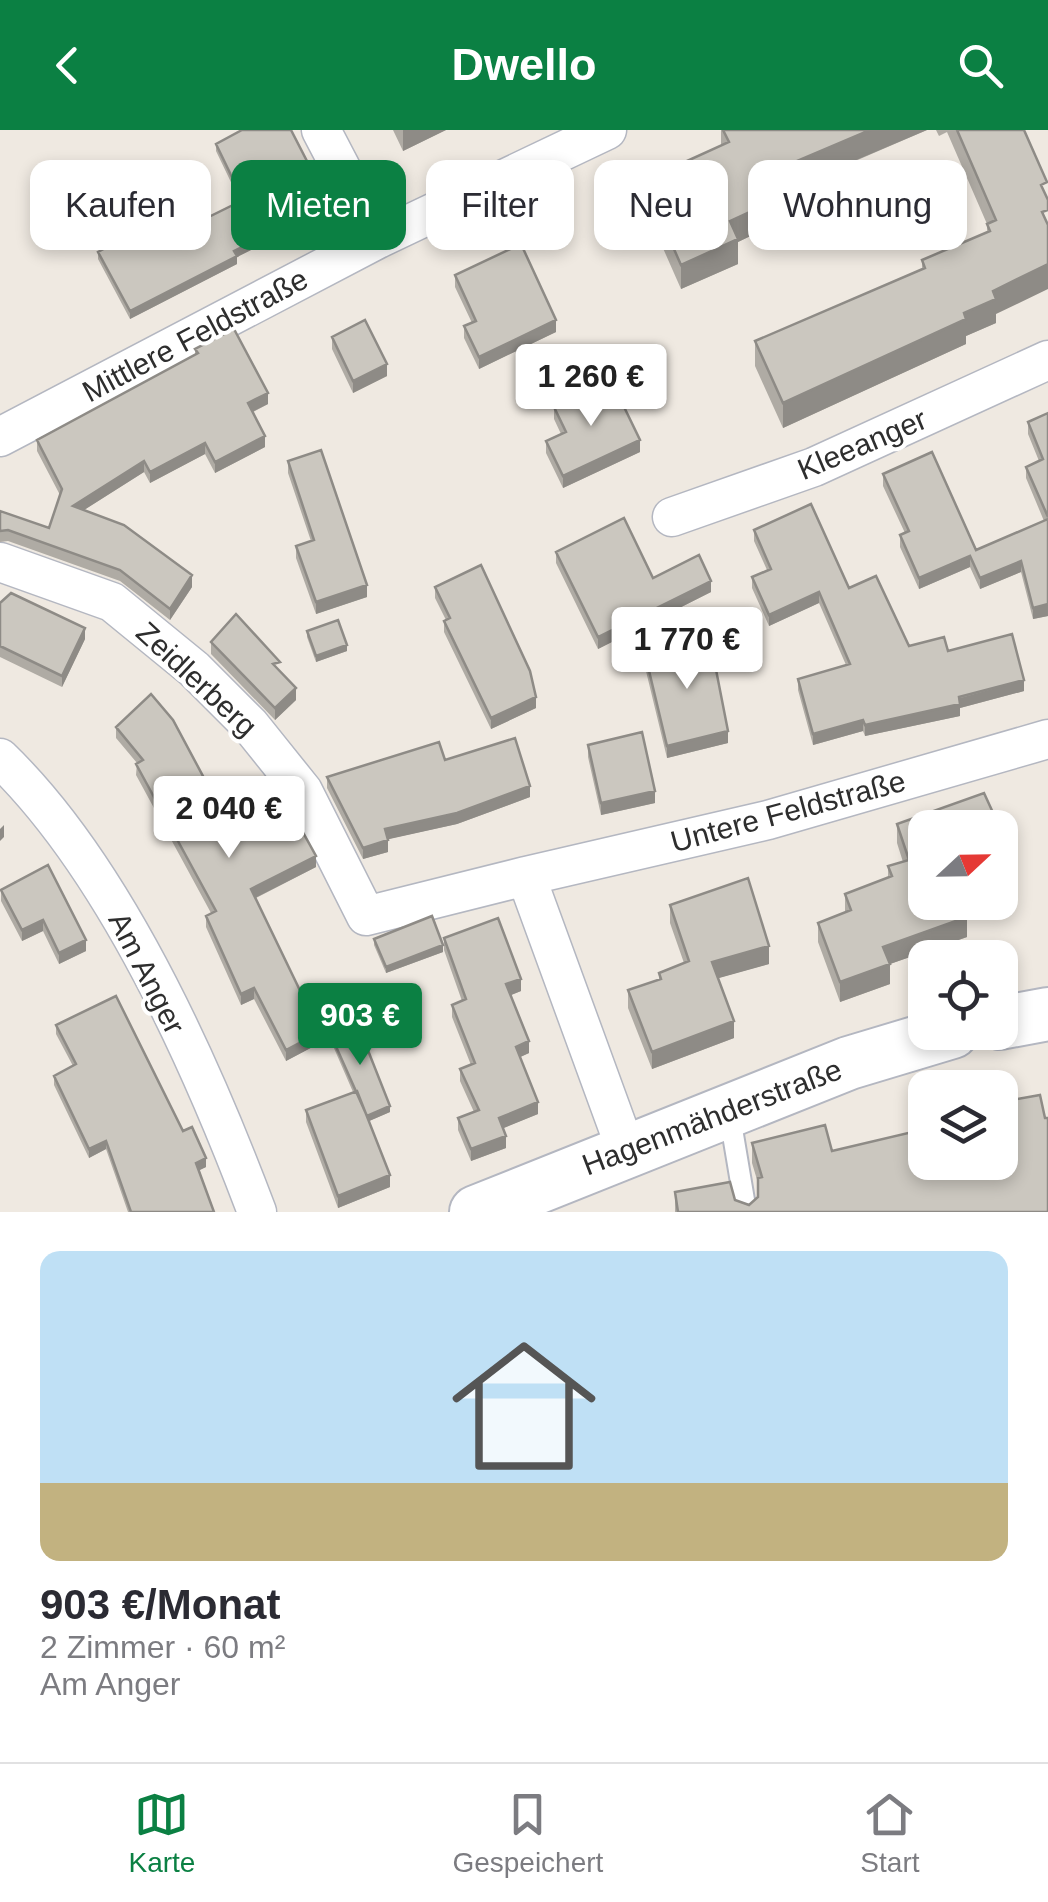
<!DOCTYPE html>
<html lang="de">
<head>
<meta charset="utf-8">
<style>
	body { margin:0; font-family:Arial,sans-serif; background:#f7f7f7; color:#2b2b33; height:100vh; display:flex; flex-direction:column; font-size:38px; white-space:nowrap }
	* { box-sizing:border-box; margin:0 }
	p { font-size:32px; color:#7c7c81 }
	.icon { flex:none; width:55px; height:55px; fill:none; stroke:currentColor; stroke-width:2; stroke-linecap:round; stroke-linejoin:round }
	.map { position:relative; height:1082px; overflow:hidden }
	.sheet { display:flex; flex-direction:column; background:#fff; flex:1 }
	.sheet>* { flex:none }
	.hud { position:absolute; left:30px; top:30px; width:990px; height:90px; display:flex; gap:20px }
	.needle { width:65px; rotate:68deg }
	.controls { position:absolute; left:908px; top:680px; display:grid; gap:20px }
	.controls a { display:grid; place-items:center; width:110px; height:110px; border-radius:20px; background:#fff; box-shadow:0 5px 15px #0003; font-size:50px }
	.price { position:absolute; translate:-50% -85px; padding:0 22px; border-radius:10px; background:#fff; color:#222; font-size:32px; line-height:65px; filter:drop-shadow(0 2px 5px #0008) }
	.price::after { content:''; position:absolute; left:50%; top:60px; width:30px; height:22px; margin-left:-15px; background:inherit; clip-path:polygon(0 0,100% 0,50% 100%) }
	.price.selected { background:#0b8043; color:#fff }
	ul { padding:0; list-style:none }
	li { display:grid; align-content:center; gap:20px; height:530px; padding:0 40px }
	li+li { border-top:2px solid #e1e1e2 }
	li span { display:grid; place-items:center; height:310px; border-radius:20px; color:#555 }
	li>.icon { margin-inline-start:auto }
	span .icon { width:180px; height:180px; fill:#fffc; stroke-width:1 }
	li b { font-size:42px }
	.tag { padding:0 35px; border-radius:20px; background:#fff; box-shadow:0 5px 15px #0003; font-size:35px; line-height:90px }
	.tag.selected { background:#0b8043; color:#fff }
	header { display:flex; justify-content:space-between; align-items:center; height:130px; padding:0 40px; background:#0b8043; color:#fff; font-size:45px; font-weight:800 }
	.menu { display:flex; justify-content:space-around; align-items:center; height:140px; border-top:2px solid #e1e1e2; background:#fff; font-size:28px; color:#7c7c81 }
	.menu a { display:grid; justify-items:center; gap:5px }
	.menu .selected { color:#0b8043 }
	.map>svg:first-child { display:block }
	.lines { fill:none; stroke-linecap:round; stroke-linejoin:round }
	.lane-casing { stroke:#b4b7c1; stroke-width:24 }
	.street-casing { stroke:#b4b7c1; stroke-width:41 }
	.secondary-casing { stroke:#b4b7c1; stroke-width:56 }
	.lane { stroke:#fff; stroke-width:20 }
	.street { stroke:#fff; stroke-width:38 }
	.secondary { stroke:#fff; stroke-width:52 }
	.wall { fill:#afaba4 }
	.shaded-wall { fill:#8e8b86 }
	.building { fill:#cbc7bf; stroke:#8e8b86; stroke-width:2.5 }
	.labels { text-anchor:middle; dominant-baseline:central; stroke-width:8; stroke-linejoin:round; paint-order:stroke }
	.street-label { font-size:30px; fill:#2e2e2e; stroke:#fff }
</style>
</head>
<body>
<header><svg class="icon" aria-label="back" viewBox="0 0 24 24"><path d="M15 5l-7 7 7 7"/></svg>Dwello<svg class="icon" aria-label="search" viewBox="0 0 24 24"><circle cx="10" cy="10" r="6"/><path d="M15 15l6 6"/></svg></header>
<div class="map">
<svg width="1048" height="1082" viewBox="0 0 1048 1082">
	<rect width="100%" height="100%" fill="#efe9e1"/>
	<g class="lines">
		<defs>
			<path id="lane" d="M729,981L746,1082"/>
			<path id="street" d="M321,0L378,109
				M0,307L378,109L607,0
				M672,387L814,337L1048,230
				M0,432L112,472L194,539L250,595L303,661L366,786L526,746
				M0,628C115,739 201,933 257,1082
				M626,1020L526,746L768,690L1048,609"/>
			<path id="secondary" d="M1000,893L1048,884
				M476,1082L849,933L952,902"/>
		</defs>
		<use href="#lane" class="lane-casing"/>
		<use href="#street" class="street-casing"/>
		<use href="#secondary" class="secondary-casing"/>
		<use href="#lane" class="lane"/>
		<use href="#street" class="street"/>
		<use href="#secondary" class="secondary"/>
	</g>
	<path class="wall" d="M393,0H446L403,21Z
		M721,0H927L779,64L780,92L738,112V134L681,159L651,91V67L654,65V46L721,16Z
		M936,0H1024L996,184V193L966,206V214L783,298L755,236V211L922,139V130L987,103V94L947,2L939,6Z
		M216,14L329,81L237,127V134L130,189L98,129V122L172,105L240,71L216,21Z
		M455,145L556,202L479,239L464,208V196L472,193L455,157Z
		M332,207L387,246L353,263L332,219Z
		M195,219L268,274L253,282L265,317L215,343L205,324L150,353L144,342L84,380L192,457L170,490L120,451L8,411L0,412V381L49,398L60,365L37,321V310L195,225Z
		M554,277L640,322L563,358L546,323V311L561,304L554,289Z
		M1048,283V486L1033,489L1021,442L980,459L970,437L919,459L900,417V405L905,403L883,356V344L976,420L1044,391L1026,348V337L1039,331L1028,304V292Z
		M288,331L367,467L316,484L296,428V416L311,411L288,343Z
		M754,400L849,458L909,516L948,521L1024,561L960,578V586L865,606L863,601L813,615L798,560V549L846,535L819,473L769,496L752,458V447L767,440L754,411Z
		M556,422L653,448L711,462L598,519L556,433Z
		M435,457L536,578L491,599L444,502V491L446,490L435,468Z
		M0,473L85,509L62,557L0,527Z
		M307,501L347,521L316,532L307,507Z
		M211,512L280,542L296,570L275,590L211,524Z
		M645,524L728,613L667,628L645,537Z
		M116,597L219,676L316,737L256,768L320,913L286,931L254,869L241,875L206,797V786L211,783L136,645L137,633L116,608Z
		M588,615L655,673L601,685L588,627Z
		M445,630L530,667L457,694L388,709V722L363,729L327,658V647Z
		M897,694L925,698L967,807L890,834V854L840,872L818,812V793L845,782V764L888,748V736L903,732L897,713Z
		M1,760L86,821L59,834L43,801L22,811L1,771Z
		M670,775L769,834L718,848L734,908L652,939L628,878V860L659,850V843L684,833L670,793Z
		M444,808L521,861L511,865L529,923L520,927L538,984L503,998L506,1018L471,1031L458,1000V988L474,982L460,951V939L471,935L452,887V875L462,871L444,820Z
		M374,809L443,822L386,843L374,815Z
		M56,895L183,1001L206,1037L199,1040L214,1082H128L106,1019L89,1028L54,955V946L73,936L56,904Z
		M330,903L390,982L369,991L390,1057L338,1078L306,992V980L353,962L330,909Z
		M1045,988L1048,1082H675V1062L735,1070L749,1075L758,1068V1053L752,1033V1013L832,1021Z"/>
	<path class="shaded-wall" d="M403,0H446L403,21Z
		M870,0H927L769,67V43Z
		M780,68V92L738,112V134L681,159V135L730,91Z
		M329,74V81L237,127V134L130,189V181L234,121Z
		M1048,134V159L996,184V193L966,206V214L783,298V273L964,183L993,161Z
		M556,190V202L479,239V227Z
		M387,234V246L353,263V251Z
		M268,263V274L248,284V273Z
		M265,306V317L215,343V332Z
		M640,310V322L563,358V346Z
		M205,313V324L150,353V342Z
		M144,331V342L73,387V376Z
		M970,426V437L919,459V448Z
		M1021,431V442L980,459V448Z
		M192,445V457L170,490V479Z
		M711,451V462L598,519V507Z
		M367,455V467L316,484V472Z
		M819,462V473L769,496V485Z
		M1048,474V486L1033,489V478Z
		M85,498V509L62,557V546Z
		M347,515V521L316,532V526Z
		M1024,550V561L960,578V586L865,606V595Z
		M296,558V570L275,590V578Z
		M536,567V578L491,599V588Z
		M863,590V601L813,615V604Z
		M728,601V613L667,628V616Z
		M530,656V667L457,694L385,710V699Z
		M655,661V673L601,685V673Z
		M4,695V707L0,711V699Z
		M388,710V722L363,729V718Z
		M316,726V737L251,770V759Z
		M1013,726V746L1000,751V731Z
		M967,787V807L890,834V854L840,872V852L883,817Z
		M43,790V801L22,811V800Z
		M86,810V821L59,834V823Z
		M443,815V822L386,843V837Z
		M769,816V834L712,850V832Z
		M521,849V861L506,867V854Z
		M254,858V869L241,875V864Z
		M734,891V908L652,939V922Z
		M320,902V913L286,931V920Z
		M529,911V923L516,929V917Z
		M538,972V984L499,1000V988Z
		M390,976V982L367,992V986Z
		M506,1006V1018L471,1031V1019Z
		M106,1011V1019L89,1028V1019Z
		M206,1028V1037L196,1042V1033Z
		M390,1045V1057L338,1078V1066Z"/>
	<path class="building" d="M242,0H291L329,74L234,121L237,126L130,181L98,122L163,87L172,105L243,70L216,14Z
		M723,0H870L769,43L780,68L730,91L738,109L681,135L651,67L661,62L654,46L729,12Z
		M957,0H1024L1047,52L1041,55L1048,70V80L1042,82L1048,95V134L993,161L996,169L964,183L966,189L783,273L755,211L925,138L922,130L990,101L987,94L996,90Z
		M521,114L556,190L479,227L464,196L476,191L455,145Z
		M365,190L387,234L353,251L332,207Z
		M234,199L268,263L248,273L265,306L215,332L205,313L150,342L144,331L73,376L124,395L192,445L170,479L120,440L8,400L0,401V381L49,398L62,359L37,310L198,223L195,219Z
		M611,250L640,310L563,346L546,311L566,302L554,277Z
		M1048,283V387L1026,337L1043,329L1028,292Z
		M321,320L367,455L316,472L296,416L314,410L288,331Z
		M932,322L976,420L1048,389V474L1033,478L1021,431L980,448L970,426L919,448L900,405L909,401L883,344Z
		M811,374L849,458L876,446L909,516L944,507L948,521L1012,504L1024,550L959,567L960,574L865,595L863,590L813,604L798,549L850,534L819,462L769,485L752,447L771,439L754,400Z
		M624,388L653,448L699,425L711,451L598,507L556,422Z
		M481,435L530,541L536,567L491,588L444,491L450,488L435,457Z
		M11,463L85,498L62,546L0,516V473Z
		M236,484L280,532L273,534L296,558L275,578L211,512Z
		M338,490L347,515L316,526L307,501Z
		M710,509L728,601L667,616L645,524Z
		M151,564L173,590L219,676L274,650L316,726L251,759L320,902L286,920L254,858L241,864L206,786L216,781L136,634L143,630L116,597Z
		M642,602L655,661L601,673L588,615Z
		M515,608L530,656L457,683L385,699L388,710L363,718L327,647L439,612L445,630Z
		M984,663L1000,698H925V772H962L967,787L883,817L890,834L840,852L818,793L851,780L845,764L892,746L888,736L909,730L897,694Z
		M1000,698L1013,726L1000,731Z
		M48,735L86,810L59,823L43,790L22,800L1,760Z
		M748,748L769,816L712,832L734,891L652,922L628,860L661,849L659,843L689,831L670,775Z
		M432,786L443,815L386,837L374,809Z
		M498,788L521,849L506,854L529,911L516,917L538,972L499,988L506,1006L471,1019L458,988L479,980L460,939L475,933L452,875L466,869L444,808Z
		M116,866L183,1001L192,997L206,1028L196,1033L214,1082H131L106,1011L89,1019L54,946L76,934L56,895Z
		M356,890L390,976L367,986L330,903Z
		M357,961L390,1045L338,1066L306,980Z
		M1040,965L1045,988H1048V1082H678L675,1062L730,1052L735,1070L749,1075L758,1067V1048L762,1047L752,1013L825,995L832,1021L925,999V1032H1000V972Z"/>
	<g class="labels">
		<g class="street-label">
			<text transform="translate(195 205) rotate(-28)">Mittlere Feldstraße</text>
			<text transform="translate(862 314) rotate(-23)">Kleeanger</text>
			<text transform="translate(197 549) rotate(43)">Zeidlerberg</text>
			<text transform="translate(788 681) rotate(-15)">Untere Feldstraße</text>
			<text transform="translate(147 843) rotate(63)">Am Anger</text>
			<text transform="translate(712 987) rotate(-21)">Hagenmähderstraße</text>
		</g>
	</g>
</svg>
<div class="controls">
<a><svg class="needle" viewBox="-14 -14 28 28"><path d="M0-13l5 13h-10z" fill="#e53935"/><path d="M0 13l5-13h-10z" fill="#7c7c81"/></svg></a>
<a><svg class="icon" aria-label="locate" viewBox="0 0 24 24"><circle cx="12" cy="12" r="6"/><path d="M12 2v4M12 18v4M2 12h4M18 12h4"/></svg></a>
<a><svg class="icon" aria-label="layers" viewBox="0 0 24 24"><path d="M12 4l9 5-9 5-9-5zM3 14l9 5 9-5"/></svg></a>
</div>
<b class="price" style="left:591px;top:299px">1 260 €</b>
<b class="price" style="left:687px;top:562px">1 770 €</b>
<b class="price" style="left:229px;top:731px">2 040 €</b>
<b class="price selected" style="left:360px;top:938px">903 €</b>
<div class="hud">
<a class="tag">Kaufen</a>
<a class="tag selected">Mieten</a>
<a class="tag">Filter</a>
<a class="tag">Neu</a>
<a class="tag">Wohnung</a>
</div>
</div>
<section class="sheet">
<ul>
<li><span style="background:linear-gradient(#bfe0f5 75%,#c2b280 0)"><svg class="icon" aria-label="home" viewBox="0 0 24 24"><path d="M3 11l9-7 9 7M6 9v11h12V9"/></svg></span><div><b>903 €/Monat</b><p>2 Zimmer · 60 m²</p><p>Am Anger</p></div></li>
</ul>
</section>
<nav class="menu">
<a class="selected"><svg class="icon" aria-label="map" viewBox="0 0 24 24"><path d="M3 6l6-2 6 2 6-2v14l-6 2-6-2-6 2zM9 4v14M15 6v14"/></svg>Karte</a>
<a><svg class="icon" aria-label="saved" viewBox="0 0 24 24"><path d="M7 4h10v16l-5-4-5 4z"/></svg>Gespeichert</a>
<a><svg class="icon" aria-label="home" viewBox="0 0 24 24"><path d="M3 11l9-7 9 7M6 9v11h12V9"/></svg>Start</a>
</nav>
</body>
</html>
